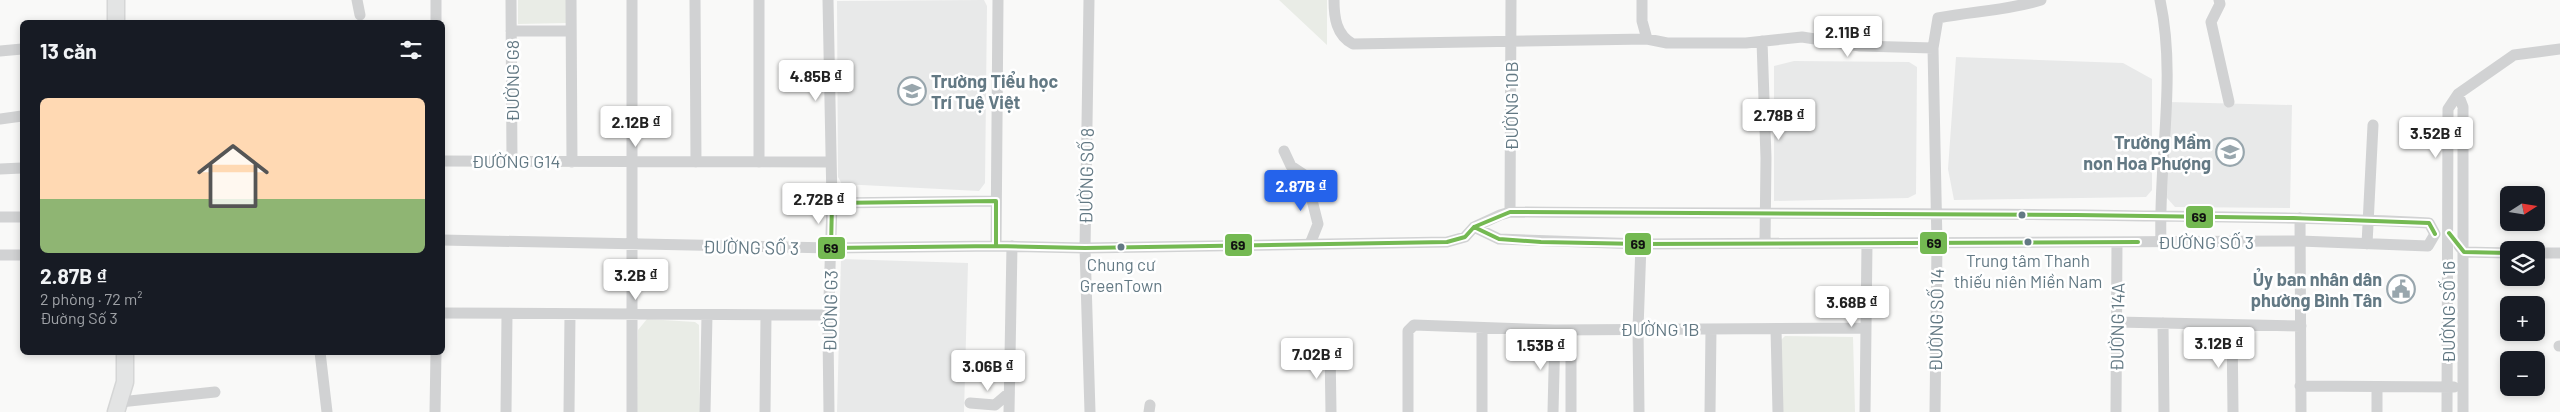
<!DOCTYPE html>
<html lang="vi">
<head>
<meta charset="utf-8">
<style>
	body { margin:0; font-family:Barlow,sans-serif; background:#20242c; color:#f1f3f6; height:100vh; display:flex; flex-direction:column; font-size:19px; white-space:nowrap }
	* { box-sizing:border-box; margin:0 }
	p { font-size:16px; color:#9ea1a6 }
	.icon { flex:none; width:28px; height:28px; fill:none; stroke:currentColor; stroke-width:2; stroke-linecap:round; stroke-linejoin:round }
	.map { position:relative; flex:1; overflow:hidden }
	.panel { position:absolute; left:20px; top:20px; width:425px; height:335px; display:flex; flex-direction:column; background:#171b24; border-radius:8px; box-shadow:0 2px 8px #0003 }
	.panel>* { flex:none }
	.needle { width:32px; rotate:78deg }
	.controls { position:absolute; left:2500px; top:186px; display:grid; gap:10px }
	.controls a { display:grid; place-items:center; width:45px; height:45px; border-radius:8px; background:#171b24; box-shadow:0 2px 8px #0003; font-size:25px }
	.price { position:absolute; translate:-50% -42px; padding:0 11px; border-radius:5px; background:#fff; color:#222; font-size:16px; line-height:32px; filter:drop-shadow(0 1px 2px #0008) }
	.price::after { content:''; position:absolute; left:50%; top:30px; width:15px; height:11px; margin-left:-8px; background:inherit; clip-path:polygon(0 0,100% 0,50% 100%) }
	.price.selected { background:#2563eb; color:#fff }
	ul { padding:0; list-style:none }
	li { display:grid; align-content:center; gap:10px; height:265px; padding:0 20px }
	li span { display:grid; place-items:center; height:155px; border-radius:8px; color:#555 }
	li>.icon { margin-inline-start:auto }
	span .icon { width:90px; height:90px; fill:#fffc; stroke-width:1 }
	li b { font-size:21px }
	h2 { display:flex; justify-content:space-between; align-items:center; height:60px; padding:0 20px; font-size:21px }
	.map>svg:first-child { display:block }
	.built { fill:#e8e9e9 }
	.green { fill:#e9ece6 }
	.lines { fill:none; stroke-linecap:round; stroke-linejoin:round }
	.secondary-casing { stroke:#d5d6d6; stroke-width:19 }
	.street { stroke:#d1d2d3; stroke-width:11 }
	.secondary { stroke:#e3e4e4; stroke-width:16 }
	.bus-1-casing { stroke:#fff; stroke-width:8 }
	.bus-1 { stroke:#74b952; stroke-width:4 }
	.bus-dot { fill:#637984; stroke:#fff; stroke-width:2 }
	.labels { text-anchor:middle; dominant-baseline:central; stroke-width:5; stroke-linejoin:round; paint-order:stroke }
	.bus-label { font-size:17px; fill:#637984; stroke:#fff }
	.street-label { font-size:18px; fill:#637984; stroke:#fff }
	.poi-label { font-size:18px; font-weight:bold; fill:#637984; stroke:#fff; text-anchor:end }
	.line-badge { stroke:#fff; stroke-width:2 }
	.pale-badge-label { font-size:14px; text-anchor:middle; font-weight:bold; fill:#111 }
</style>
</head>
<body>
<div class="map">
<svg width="2560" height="412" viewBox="0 0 2560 412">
	<rect width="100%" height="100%" fill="#f9f9f8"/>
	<path class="built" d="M984,0L987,6L985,183L979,191L842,184L838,177L837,1Z
		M1956,57L2123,63L2152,79V190L2146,197L1954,200L1948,169Z
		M1794,61L1909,62L1917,67L1916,194L1908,198L1774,201V66Z
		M2169,102L2292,105L2290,208L2175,207L2167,198Z
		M841,259L968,263L964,412H837Z"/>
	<path class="green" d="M518,0H566V23L518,24Z
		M1279,0H1327V45Z
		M647,319L695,322L699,325L700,412H637L638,330Z
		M1785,336L1853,337L1855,412H1782L1781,340Z"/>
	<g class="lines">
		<defs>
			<path id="secondary" d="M116,0V22
				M116,412L125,382V352"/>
		</defs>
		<use href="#secondary" class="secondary-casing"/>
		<path class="street" d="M357,0L360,15
			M511,0L512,162
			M571,0L572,162
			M632,0V412
			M695,0L696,162
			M759,0V162
			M828,0L832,203L828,332L829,412
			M1089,0L1085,248L1090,412
			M1334,0C1334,17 1336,35 1353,44L1647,39
			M1642,0V21L1647,39L1667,43H1746L1802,37L1860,46L1933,48
			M2160,0C2177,78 2158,162 2161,242
			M2219,0L2220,4L2211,22L2229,102
			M436,22V0
			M511,31H571
			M1762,41L1766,158L1765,243
			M0,51L22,49
			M2458,94L2463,107V412
			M0,119L22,116
			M1284,151L1291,166L1306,176L1318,224L1310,244
			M442,161L830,162
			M0,169L22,168
			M832,203L996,201
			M1510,212L1511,0
			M0,217H22
			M2300,218L2301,412
			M1474,227L1499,239L1641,244L2300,241L2428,246L2435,234
			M442,240L831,248L996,246L1085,248L1447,242L1465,237L1474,227L1500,215L1510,212C1726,214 1941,212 2157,216C2247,217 2338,218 2429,223L2435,234
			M2367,244L2373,125
			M996,246L998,0
			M2459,246L2464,252L2509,253
			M2536,253H2560
			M0,255H22
			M442,313L829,315
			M2117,322L2301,326
			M2163,323L2164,412
			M2232,325L2233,412
			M1482,329V412
			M1776,329L1778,412
			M1571,330V412
			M2559,346H2560
			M1330,348L1331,412
			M320,352L327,412
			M2300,386L2454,387
			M120,402L215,392
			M970,403L995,405L1009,393
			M435,412L436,352
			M506,412L507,314
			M569,412L570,314
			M705,412L707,315
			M765,412L766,315
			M1009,412L1012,246
			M1149,412L1150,405
			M1408,412V331L1414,325L1555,330L1865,328
			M1553,412L1555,330
			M1639,412L1638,329L1641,244
			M1710,412L1711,329
			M1865,412L1867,244
			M1935,412L1937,244L1933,48L1938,18C1973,11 2005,11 2041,0
			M2116,412L2117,242
			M2377,412V388
			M2447,412L2448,109L2458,94L2514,55L2560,49"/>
		<use href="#secondary" class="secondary"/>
		<defs>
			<path id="bus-1" d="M996,201V246L831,248L832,203Z
				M1474,227L1499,239L1541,242L1641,244L2138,242
				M2449,233L2464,252L2509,253
				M996,246L1085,248L1447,242L1465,237L1474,227L1510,212L2076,215L2293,218L2429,223L2435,234"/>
		</defs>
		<use href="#bus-1" class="bus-1-casing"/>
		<use href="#bus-1" class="bus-1"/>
	</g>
	<defs>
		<symbol id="school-ring" viewBox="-11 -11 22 22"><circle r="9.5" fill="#fff" stroke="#98a6ad" stroke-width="1.5"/><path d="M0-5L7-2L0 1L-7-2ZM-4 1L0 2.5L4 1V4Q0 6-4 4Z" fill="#98a6ad"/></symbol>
		<symbol id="civic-ring" viewBox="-11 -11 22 22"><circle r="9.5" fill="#fff" stroke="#98a6ad" stroke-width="1.5"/><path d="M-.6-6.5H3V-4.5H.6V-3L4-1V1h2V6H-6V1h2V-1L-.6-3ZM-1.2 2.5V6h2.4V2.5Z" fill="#98a6ad"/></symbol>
	</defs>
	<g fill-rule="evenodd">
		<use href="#school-ring" x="896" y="75" width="32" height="32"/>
		<use href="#school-ring" x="2214" y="136" width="32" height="32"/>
		<use href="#civic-ring" x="2385" y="273" width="32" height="32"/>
	</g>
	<g class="bus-dot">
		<circle cx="2022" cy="215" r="4.5"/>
		<circle cx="2028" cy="242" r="4.5"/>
		<circle cx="1121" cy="247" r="4.5"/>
	</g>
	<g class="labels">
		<g class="bus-label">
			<text x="2028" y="260">Trung tâm Thanh<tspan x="2028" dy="21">thiếu niên Miền Nam</tspan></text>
			<text x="1121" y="264">Chung cư<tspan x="1121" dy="21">GreenTown</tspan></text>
		</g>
		<g class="street-label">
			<text transform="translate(512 81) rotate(-90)">ĐƯỜNG G8</text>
			<text transform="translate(1511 106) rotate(-90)">ĐƯỜNG 10B</text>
			<text x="516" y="161">ĐƯỜNG G14</text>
			<text transform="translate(1086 176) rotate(-89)">ĐƯỜNG SỐ 8</text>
			<text x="2206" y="242">ĐƯỜNG SỐ 3</text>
			<text transform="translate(751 247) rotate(1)">ĐƯỜNG SỐ 3</text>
			<text transform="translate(830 311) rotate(-89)">ĐƯỜNG G3</text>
			<text transform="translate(2448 312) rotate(-90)">ĐƯỜNG SỐ 16</text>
			<text transform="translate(1936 320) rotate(-89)">ĐƯỜNG SỐ 14</text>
			<text transform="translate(2117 327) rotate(-89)">ĐƯỜNG 14A</text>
			<text x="1660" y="329">ĐƯỜNG 1B</text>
		</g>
		<g class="poi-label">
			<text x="931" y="81" text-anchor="start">Trường Tiểu học<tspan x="931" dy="21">Trí Tuệ Việt</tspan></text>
			<text x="2211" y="142">Trường Mầm<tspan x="2211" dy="21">non Hoa Phượng</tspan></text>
			<text x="2382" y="279">Ủy ban nhân dân<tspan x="2382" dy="21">phường Bình Tân</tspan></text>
		</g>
	</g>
	<g class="line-badge">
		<rect x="2185" y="205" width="29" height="24" rx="5" fill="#74b952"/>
		<rect x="1919" y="231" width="29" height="24" rx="5" fill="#74b952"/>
		<rect x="1624" y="232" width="28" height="24" rx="5" fill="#74b952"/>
		<rect x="1224" y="233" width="29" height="24" rx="5" fill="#74b952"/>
		<rect x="817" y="236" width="29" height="24" rx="5" fill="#74b952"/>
	</g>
	<g class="pale-badge-label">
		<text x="2199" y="222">69</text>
		<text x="1934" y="248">69</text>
		<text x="1638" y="249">69</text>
		<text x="1238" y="250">69</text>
		<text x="831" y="253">69</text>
	</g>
</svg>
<div class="controls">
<a><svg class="needle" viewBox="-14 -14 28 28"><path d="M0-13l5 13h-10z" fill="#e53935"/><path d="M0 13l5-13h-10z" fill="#9ea1a6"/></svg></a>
<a><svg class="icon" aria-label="layers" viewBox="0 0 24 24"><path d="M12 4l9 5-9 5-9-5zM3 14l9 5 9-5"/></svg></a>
<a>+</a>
<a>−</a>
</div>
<b class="price" style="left:1848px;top:58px">2.11B ₫</b>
<b class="price" style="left:816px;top:102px">4.85B ₫</b>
<b class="price" style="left:1779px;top:141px">2.78B ₫</b>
<b class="price" style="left:636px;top:148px">2.12B ₫</b>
<b class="price" style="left:2436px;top:159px">3.52B ₫</b>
<b class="price selected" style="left:1301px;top:212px">2.87B ₫</b>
<b class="price" style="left:819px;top:225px">2.72B ₫</b>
<b class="price" style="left:636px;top:301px">3.2B ₫</b>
<b class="price" style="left:1852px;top:328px">3.68B ₫</b>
<b class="price" style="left:2219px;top:369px">3.12B ₫</b>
<b class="price" style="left:1541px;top:371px">1.53B ₫</b>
<b class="price" style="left:1317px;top:380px">7.02B ₫</b>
<b class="price" style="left:988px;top:392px">3.06B ₫</b>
<section class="panel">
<h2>13 căn<svg class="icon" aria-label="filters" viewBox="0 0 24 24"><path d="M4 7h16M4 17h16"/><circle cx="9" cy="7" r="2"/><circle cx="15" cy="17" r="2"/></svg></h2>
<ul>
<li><span style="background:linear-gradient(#ffd9b3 65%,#8fb573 0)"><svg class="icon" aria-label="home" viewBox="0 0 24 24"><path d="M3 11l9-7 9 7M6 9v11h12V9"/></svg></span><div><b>2.87B ₫</b><p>2 phòng · 72 m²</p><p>Đường Số 3</p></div></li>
</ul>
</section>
</div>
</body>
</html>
